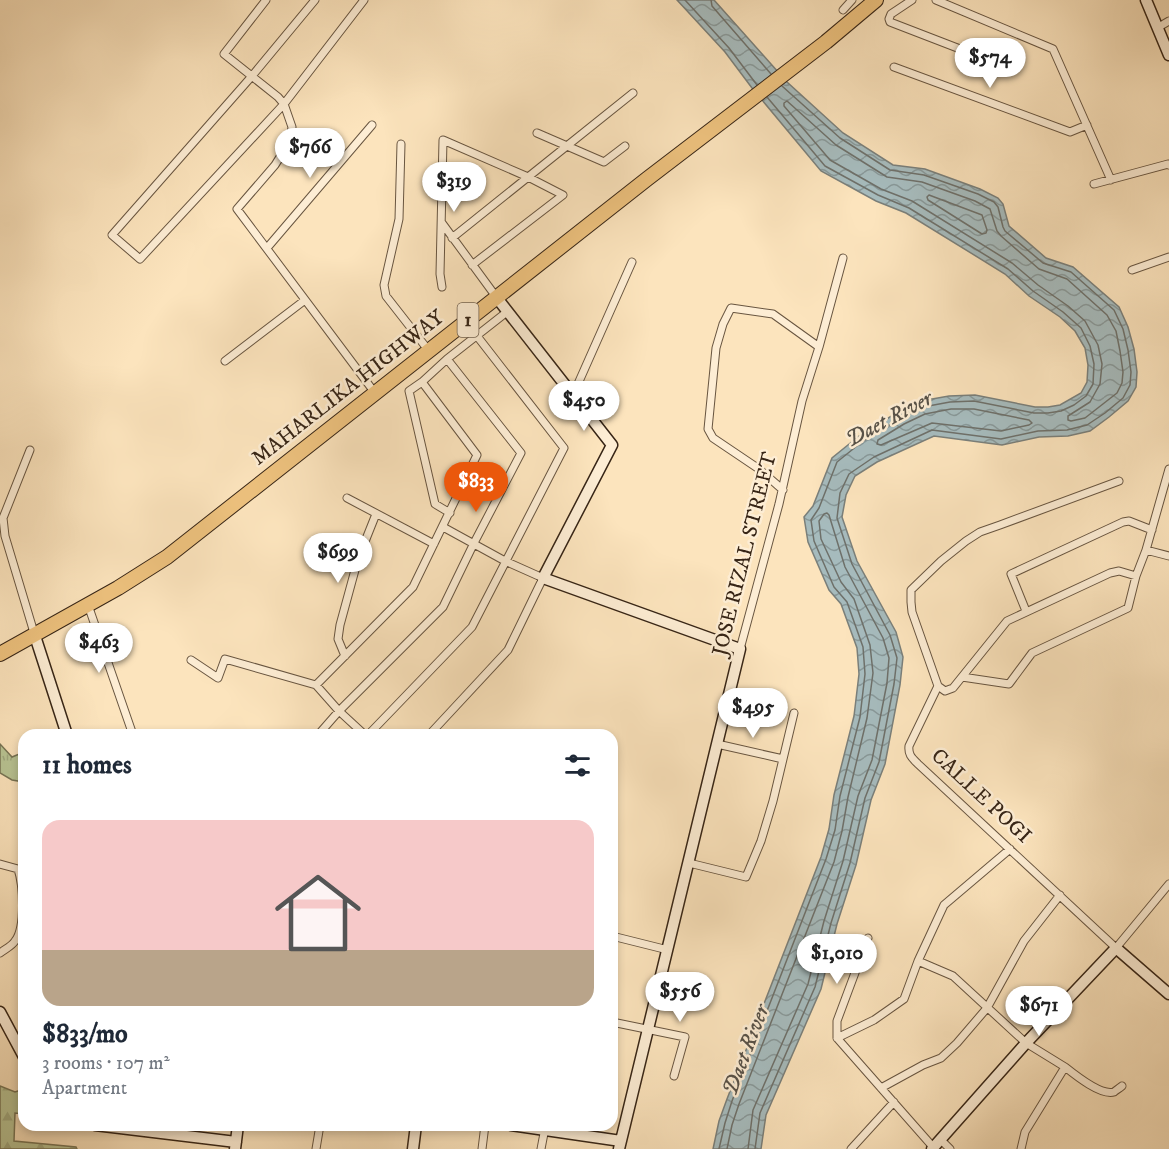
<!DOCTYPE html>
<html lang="en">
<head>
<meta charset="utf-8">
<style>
	body { margin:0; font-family:"IM FELL DW Pica",serif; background:#f2f2f3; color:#1f2937; height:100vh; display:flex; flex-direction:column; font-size:22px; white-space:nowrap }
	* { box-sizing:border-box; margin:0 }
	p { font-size:20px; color:#747a83 }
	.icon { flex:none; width:33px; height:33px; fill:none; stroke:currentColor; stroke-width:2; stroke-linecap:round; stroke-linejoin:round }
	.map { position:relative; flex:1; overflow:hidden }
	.side { position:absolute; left:18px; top:729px; width:600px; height:402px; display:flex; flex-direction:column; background:#fff; border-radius:18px; box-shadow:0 3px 9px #0003 }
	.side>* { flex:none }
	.price { position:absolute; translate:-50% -51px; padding:0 14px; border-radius:21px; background:#fff; color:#222; font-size:20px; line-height:39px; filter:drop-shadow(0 2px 3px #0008) }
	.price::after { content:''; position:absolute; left:50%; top:36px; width:18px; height:14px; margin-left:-9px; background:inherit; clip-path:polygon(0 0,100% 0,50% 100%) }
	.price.selected { background:#ea580c; color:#fff }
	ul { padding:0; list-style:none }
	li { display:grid; align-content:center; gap:12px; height:318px; padding:0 24px }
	li span { display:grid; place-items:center; height:186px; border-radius:18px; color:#555 }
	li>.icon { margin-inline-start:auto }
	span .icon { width:108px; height:108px; fill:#fffc; stroke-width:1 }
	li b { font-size:26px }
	h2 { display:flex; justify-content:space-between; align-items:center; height:72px; padding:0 24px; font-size:26px }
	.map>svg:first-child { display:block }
	.grass { fill:url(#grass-tufts); stroke:#787556; stroke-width:1.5 }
	.forest { fill:url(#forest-firs); stroke:#787556; stroke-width:1.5 }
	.water { fill:url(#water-waves); stroke:#7a7f7a; stroke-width:1.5 }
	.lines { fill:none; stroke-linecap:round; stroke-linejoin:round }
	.shore { stroke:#6e706a; stroke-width:1.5 }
	.street-casing { stroke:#685540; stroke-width:9 }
	.secondary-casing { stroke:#372516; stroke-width:13 }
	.highway-casing { stroke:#372516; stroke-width:16 }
	.street { stroke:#fdedd4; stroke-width:7 }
	.secondary { stroke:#fdedd4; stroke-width:10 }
	.highway { stroke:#eec27e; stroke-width:14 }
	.labels { text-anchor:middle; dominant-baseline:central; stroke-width:5; stroke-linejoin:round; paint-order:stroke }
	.shield { fill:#fdedd4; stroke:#72614f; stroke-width:1.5 }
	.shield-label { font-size:20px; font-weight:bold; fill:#372516 }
	.street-label { font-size:21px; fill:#372516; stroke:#fdedd4 }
	.water-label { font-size:22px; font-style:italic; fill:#585248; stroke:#fdedd4 }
</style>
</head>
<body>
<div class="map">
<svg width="1169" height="1149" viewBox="0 0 1169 1149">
	<defs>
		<pattern id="grass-tufts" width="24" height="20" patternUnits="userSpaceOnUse" patternTransform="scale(1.5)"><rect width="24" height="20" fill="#b9c595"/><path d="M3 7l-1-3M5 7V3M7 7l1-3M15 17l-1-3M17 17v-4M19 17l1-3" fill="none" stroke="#a0a980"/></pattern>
		<pattern id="forest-firs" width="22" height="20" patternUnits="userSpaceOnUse" patternTransform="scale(1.5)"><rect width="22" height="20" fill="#b9c595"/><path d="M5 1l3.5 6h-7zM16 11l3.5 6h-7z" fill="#a0a980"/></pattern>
		<pattern id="water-waves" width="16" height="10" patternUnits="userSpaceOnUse" patternTransform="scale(1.5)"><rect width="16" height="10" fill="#a6bbbd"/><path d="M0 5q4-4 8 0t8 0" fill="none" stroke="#889899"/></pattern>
	</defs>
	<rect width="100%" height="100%" fill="#fce4bd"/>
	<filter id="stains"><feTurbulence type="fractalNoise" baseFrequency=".00333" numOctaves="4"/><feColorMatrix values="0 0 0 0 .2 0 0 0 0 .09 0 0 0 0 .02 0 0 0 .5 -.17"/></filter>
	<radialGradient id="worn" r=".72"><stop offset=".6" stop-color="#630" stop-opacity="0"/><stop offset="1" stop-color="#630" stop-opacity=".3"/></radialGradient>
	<path class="grass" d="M0,744L12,757L24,752V782L12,780L0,773Z"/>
	<path class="forest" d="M0,1086L15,1092L24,1089V1114L15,1113L14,1141L76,1147L77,1149H0Z"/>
	<path class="water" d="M677,0H714L787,82L843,133L893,165L925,169L980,189L998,198L1003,204L1009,226L1046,258L1073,267L1119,307L1128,327L1134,349L1137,372L1136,387L1128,401L1109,417L1090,431L1068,436L1039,437L1002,445L934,436L877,462L855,476L846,495L842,517L857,561L896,632L903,657L900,685L885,764L871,800L856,865L837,924L821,989L766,1115L761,1149H713L719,1121L727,1099L821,857L829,829L834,795L854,716L859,674L857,648L841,604L829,590L808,542L804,517L813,506L832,458L859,436L898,412L921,401L949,396L975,395L1035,407H1048L1060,405L1081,393L1087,382L1088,365L1085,348L1075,331L1060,317L1029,296L1005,274L906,213L876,201L821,171L752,88L725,52Z"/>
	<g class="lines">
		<path class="shore" d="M685,0L729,48L757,85
			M711,0L712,6L771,74
			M787,101L836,145L887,177L922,182L975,201L990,209L997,231L1001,236L1039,269L1067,279L1107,315L1116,331L1120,351L1123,372L1122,383L1117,393L1085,418L1071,421L1068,420V416L1090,402L1100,384L1102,364L1098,345L1085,321L1068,306L1038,285L1012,263L912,201L881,189L830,160L784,106V103Z
			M929,195L982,215L987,230L986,233L982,234L928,200L927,197Z
			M951,409H974L1029,420L1032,423L1029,425L1001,431L932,423L881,445L877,444L878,440L904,424L925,414Z
			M719,1149L725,1123L732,1101L826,859L835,830L840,796L860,717L865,674L863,647L847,602L834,587L814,541L811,520L819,508L837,462L863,441L901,418L923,407L950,402L974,401L1034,413H1048L1061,411L1074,405L1086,396L1093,384L1094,364L1090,346L1081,328L1063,312L1033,291L1008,269L909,208L878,195L825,166L767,97
			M727,1149L732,1125L739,1104L834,862L842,831L848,797L867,718L873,673L870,645L854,599L841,582L821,539L819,521L824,514L827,513L829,515L845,567L883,638L889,658L887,683L872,760L858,796L843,861L824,921L808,984L753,1110L748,1149
			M755,1149L760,1113L815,987L831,923L850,863L865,798L879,762L894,684L897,658L890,635L852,564L837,518L840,493L849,474L874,457L932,430L1001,439L1038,431L1067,430L1087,425L1105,413L1123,398L1130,385L1131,372L1128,350L1123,329L1114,310L1071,272L1043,263L1005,231L1003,227L998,207L994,202L978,194L924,175L890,170L840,138L782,86"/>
		<defs>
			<path id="street" d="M266,0L224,54L278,97L284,104L292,127L290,141L275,165L237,209L375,393
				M315,0L252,76L112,235L140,259L284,104L364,0
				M912,0L891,14L889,19L890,22L973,54
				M936,0L1053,49L1111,180
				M843,10L852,0
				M1157,28L1169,21
				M894,67L1070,132L1087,125
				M537,133L604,162L625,146
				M401,144L399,219L384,285L386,296L429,351
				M1094,184L1168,164L1169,165
				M442,223L497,298
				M452,238L633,93
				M267,248L372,125
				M1132,270L1169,257
				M442,287L440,274L443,140L528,177L563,195L472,265
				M225,361L305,300
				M422,382L409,391L435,504L450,513
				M573,395L632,262
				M30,450L3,518L5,536L35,636
				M783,490L759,469L713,438L708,429L716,348L723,324L731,308L773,314L819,347
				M347,498L434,544
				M1146,550L1169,469
				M1169,556L1146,550L1136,576L1119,571L1110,573L1007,621L953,688L945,691L938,686L909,746C908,755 912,758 918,764L1116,948L1169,884
				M88,605L133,735
				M1026,611L1011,574L1123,522L1129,521L1152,530
				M740,649L779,504L802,401L819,347L843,258
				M345,656L338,639L340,625L358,559L376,514
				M191,660L218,678L225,659L316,685L339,711L365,735
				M962,677L1009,684L1032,653L1128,608L1136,576
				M316,685L413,587L477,455L422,382L447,359
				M938,686L912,612L911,602V590L941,561L966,541L980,532L1000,525L1119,481
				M318,735L339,711L443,607L474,543L521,453L447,359L508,311
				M368,735L472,627L564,448L477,336
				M429,735L508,650L543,578L505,561L443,527
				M717,744L783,759
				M689,863L746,877L761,841L773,801L794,713
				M0,864L18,869C23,884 26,927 15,941C12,946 5,949 0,953
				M612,936L668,950
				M918,961L953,976L1026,1043L1065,1067L1025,1132L1021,1149
				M612,1022L685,1037L674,1076
				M837,1038V1021L868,938
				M1065,1067C1075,1075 1101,1096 1114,1092C1115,1091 1121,1087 1122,1086
				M881,1088L923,1065L941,1058L957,1043L987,1008L1024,941L1060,895
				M940,1139L950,1149
				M933,1147L837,1038L874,1020L904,999L918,961L944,905L1010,849
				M316,1149L320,1125
				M482,1149L485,1125
				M541,1149L545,1128
				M851,1149L894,1102"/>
			<path id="secondary" d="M1146,0L1169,55
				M497,298L612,445L543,578L740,649L619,1149
				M35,636L67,735
				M0,1012L24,1057
				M95,1125L236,1142
				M511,1125L621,1141
				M235,1149L238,1125
				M413,1149L416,1125
				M932,1149L1026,1043L1116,948L1169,994"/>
			<path id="highway" d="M0,654L118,588L167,557L647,179L826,42L876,0"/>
		</defs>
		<use href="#street" class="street-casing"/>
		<use href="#secondary" class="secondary-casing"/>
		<use href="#highway" class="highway-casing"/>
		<use href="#street" class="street"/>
		<use href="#secondary" class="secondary"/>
		<use href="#highway" class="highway"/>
	</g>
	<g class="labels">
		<rect class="shield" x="457.5" y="303" width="21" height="34" rx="4.5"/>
		<g class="shield-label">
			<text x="468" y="320">1</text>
		</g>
		<g class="street-label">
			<text transform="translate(348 388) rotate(-38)">MAHARLIKA HIGHWAY</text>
			<text transform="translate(745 554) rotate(-76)">JOSE RIZAL STREET</text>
			<text transform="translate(981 796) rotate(43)">CALLE POGI</text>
		</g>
		<g class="water-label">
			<text transform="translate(889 419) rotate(-28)">Daet River</text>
			<text transform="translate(746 1050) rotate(-69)">Daet River</text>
		</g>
	</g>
	<rect width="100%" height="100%" filter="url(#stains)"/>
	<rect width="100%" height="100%" fill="url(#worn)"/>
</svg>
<b class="price" style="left:990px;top:89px">$574</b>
<b class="price" style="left:310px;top:179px">$766</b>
<b class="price" style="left:454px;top:213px">$319</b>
<b class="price" style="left:584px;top:432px">$450</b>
<b class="price selected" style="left:476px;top:513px">$833</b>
<b class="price" style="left:338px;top:584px">$699</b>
<b class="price" style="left:99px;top:674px">$463</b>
<b class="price" style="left:753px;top:739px">$495</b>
<b class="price" style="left:837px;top:985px">$1,010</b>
<b class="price" style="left:680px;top:1023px">$556</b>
<b class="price" style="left:1039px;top:1037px">$671</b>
<section class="side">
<h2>11 homes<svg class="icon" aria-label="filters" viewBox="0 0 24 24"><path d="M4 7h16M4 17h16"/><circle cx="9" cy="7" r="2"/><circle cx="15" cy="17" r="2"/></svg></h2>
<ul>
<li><span style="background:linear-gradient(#f6c9c9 70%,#b9a48a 0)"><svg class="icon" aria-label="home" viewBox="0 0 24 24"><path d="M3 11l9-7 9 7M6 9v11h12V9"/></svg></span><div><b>$833/mo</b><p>3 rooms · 107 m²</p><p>Apartment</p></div></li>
</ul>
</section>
</div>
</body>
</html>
